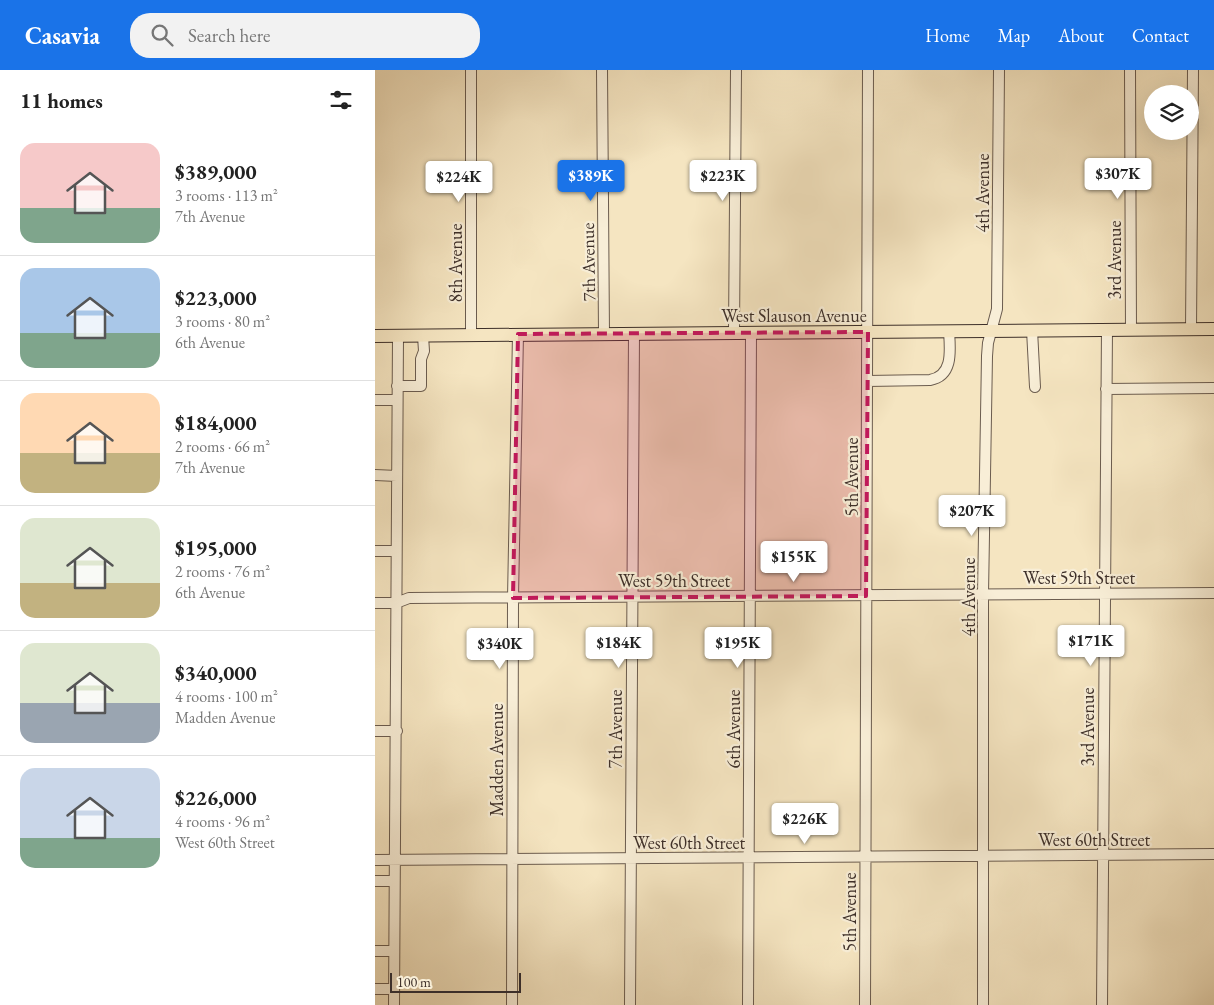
<!DOCTYPE html>
<html lang="en">
<head>
<meta charset="utf-8">
<style>
	body { margin:0; font-family:"EB Garamond",serif; background:#f2f2f2; color:#222; height:100vh; display:flex; flex-direction:column; font-size:19px; white-space:nowrap }
	* { box-sizing:border-box; margin:0 }
	p { font-size:16px; color:#767676 }
	.icon { flex:none; width:28px; height:28px; fill:none; stroke:currentColor; stroke-width:2; stroke-linecap:round; stroke-linejoin:round }
	.map { position:relative; flex:1; overflow:hidden }
	.details { display:flex; flex-direction:column; background:#fff; width:375px }
	.details>* { flex:none }
	.controls { position:absolute; left:769px; top:15px; display:grid; gap:10px }
	.controls a { display:grid; place-items:center; width:55px; height:55px; border-radius:50%; background:#fff; box-shadow:0 5px 20px #0002; font-size:25px }
	.scale { position:absolute; left:15px; bottom:12px; width:131px; box-sizing:border-box; padding-left:5px; border:2px solid #3d2f29; border-top:0; font-size:14px; line-height:18px; white-space:nowrap; color:#3d2f29; -webkit-text-stroke:4px #f8eed7; paint-order:stroke }
	.price { position:absolute; translate:-50% -42px; padding:0 11px; border-radius:5px; background:#fff; color:#222; font-size:16px; line-height:32px; filter:drop-shadow(0 1px 2px #0008) }
	.price::after { content:''; position:absolute; left:50%; top:30px; width:15px; height:11px; margin-left:-8px; background:inherit; clip-path:polygon(0 0,100% 0,50% 100%) }
	.price.active { background:#1a73e8; color:#fff }
	ul { padding:0; list-style:none }
	li { display:flex; align-items:center; gap:15px; height:125px; padding:0 20px }
	li+li { border-top:1px solid #e0e0e0 }
	li span { display:grid; place-items:center; flex:none; width:140px; height:100px; border-radius:15px; color:#555 }
	li>.icon { margin-inline-start:auto }
	span .icon { width:60px; height:60px; fill:#fffc; stroke-width:1 }
	li b { font-size:21px }
	h2 { display:flex; justify-content:space-between; align-items:center; height:60px; padding:0 20px; font-size:21px }
	header { display:flex; align-items:center; gap:30px; box-sizing:border-box; height:70px; padding:0 25px; background:#1a73e8; color:#fff }
	header strong { font-size:24px }
	nav { display:flex; gap:28px; margin-inline-start:auto; font-size:18px }
	.search { width:350px; height:45px; background:#f2f2f2; display:flex; align-items:center; gap:12px; box-sizing:border-box; padding:0 18px; border-radius:20px; color:#767676; font-size:19px }
	main { display:flex; flex:1; min-height:0 }
	.map>svg:first-child { display:block }
	.lines { fill:none; stroke-linecap:round; stroke-linejoin:round }
	.minor-casing { stroke:#6b5c4f; stroke-width:12 }
	.major-casing { stroke:#3d2f29; stroke-width:14 }
	.minor { stroke:#f8eed7; stroke-width:10 }
	.major { stroke:#f5e5c1; stroke-width:12 }
	.marked { fill:#c2185b; fill-opacity:0.2; stroke:#c2185b; stroke-width:4; stroke-dasharray:10 6; stroke-linejoin:round }
	.labels { text-anchor:middle; dominant-baseline:central; stroke-width:4.5; stroke-linejoin:round; paint-order:stroke }
	.street-label { font-size:18px; fill:#3d2f29; stroke:#f8eed7 }
</style>
</head>
<body>
<header>
<strong>Casavia</strong>
<div class="search"><svg class="icon" aria-label="search" viewBox="0 0 24 24"><circle cx="10" cy="10" r="6"/><path d="M15 15l6 6"/></svg>Search here</div>
<nav><a>Home</a><a>Map</a><a>About</a><a>Contact</a></nav>
</header>
<main>
<section class="details">
<h2>11 homes<svg class="icon" aria-label="filters" viewBox="0 0 24 24"><path d="M4 7h16M4 17h16"/><circle cx="9" cy="7" r="2"/><circle cx="15" cy="17" r="2"/></svg></h2>
<ul>
<li><span style="background:linear-gradient(#f6c9c9 65%,#7fa58c 0)"><svg class="icon" aria-label="home" viewBox="0 0 24 24"><path d="M3 11l9-7 9 7M6 9v11h12V9"/></svg></span><div><b>$389,000</b><p>3 rooms · 113 m²</p><p>7th Avenue</p></div></li>
<li><span style="background:linear-gradient(#a9c7e8 65%,#7fa58c 0)"><svg class="icon" aria-label="home" viewBox="0 0 24 24"><path d="M3 11l9-7 9 7M6 9v11h12V9"/></svg></span><div><b>$223,000</b><p>3 rooms · 80 m²</p><p>6th Avenue</p></div></li>
<li><span style="background:linear-gradient(#ffd9b3 60%,#c2b280 0)"><svg class="icon" aria-label="home" viewBox="0 0 24 24"><path d="M3 11l9-7 9 7M6 9v11h12V9"/></svg></span><div><b>$184,000</b><p>2 rooms · 66 m²</p><p>7th Avenue</p></div></li>
<li><span style="background:linear-gradient(#dfe7d0 65%,#c2b280 0)"><svg class="icon" aria-label="home" viewBox="0 0 24 24"><path d="M3 11l9-7 9 7M6 9v11h12V9"/></svg></span><div><b>$195,000</b><p>2 rooms · 76 m²</p><p>6th Avenue</p></div></li>
<li><span style="background:linear-gradient(#dfe7d0 60%,#9aa5b1 0)"><svg class="icon" aria-label="home" viewBox="0 0 24 24"><path d="M3 11l9-7 9 7M6 9v11h12V9"/></svg></span><div><b>$340,000</b><p>4 rooms · 100 m²</p><p>Madden Avenue</p></div></li>
<li><span style="background:linear-gradient(#c9d6e8 70%,#7fa58c 0)"><svg class="icon" aria-label="home" viewBox="0 0 24 24"><path d="M3 11l9-7 9 7M6 9v11h12V9"/></svg></span><div><b>$226,000</b><p>4 rooms · 96 m²</p><p>West 60th Street</p></div></li>
</ul>
</section>
<div class="map">
<svg width="839" height="935" viewBox="0 0 839 935">
	<rect width="100%" height="100%" fill="#f5e5c1"/>
	<filter id="stains"><feTurbulence type="fractalNoise" baseFrequency=".004" numOctaves="4"/><feColorMatrix values="0 0 0 0 .2 0 0 0 0 .09 0 0 0 0 .02 0 0 0 .5 -.17"/></filter>
	<radialGradient id="worn" r=".72"><stop offset=".6" stop-color="#630" stop-opacity="0"/><stop offset="1" stop-color="#630" stop-opacity=".3"/></radialGradient>
	<g class="lines">
		<defs>
			<path id="minor" d="M227,0L229,264
				M755,0L756,260
				M816,259L818,0
				M657,260L660,317
				M359,263L361,0
				M96,265V0
				M492,311L555,310C579,306 575,279 574,261
				M22,316H46V289L49,281L48,266
				M731,319L839,318
				M0,330H22
				M0,405L22,406
				M0,481H21
				M0,533H21L34,528L839,523
				M0,661H22
				M0,790L839,784
				M0,811H19
				M0,881H19
				M0,919H19
				M19,935L23,266
				M137,935L138,528L143,264
				M255,935L259,264
				M373,935L376,263
				M490,935L493,0
				M608,935V524L612,286L613,273L622,239L624,0
				M727,935L732,259"/>
			<path id="major" d="M0,266L839,259"/>
		</defs>
		<use href="#minor" class="minor-casing"/>
		<use href="#major" class="major-casing"/>
		<use href="#minor" class="minor"/>
		<use href="#major" class="major"/>
	</g>
	<path class="marked" d="M493,262L491,526L138,528L143,264Z"/>
	<g class="labels">
		<g class="street-label">
			<text transform="translate(607 123) rotate(-90)">4th Avenue</text>
			<text transform="translate(739 190) rotate(-90)">3rd Avenue</text>
			<text transform="translate(213 192) rotate(-91)">7th Avenue</text>
			<text transform="translate(80 193) rotate(-90)">8th Avenue</text>
			<text x="419" y="245">West Slauson Avenue</text>
			<text transform="translate(476 407) rotate(-90)">5th Avenue</text>
			<text x="704" y="507">West 59th Street</text>
			<text x="299" y="510">West 59th Street</text>
			<text transform="translate(593 527) rotate(-90)">4th Avenue</text>
			<text transform="translate(712 657) rotate(-90)">3rd Avenue</text>
			<text transform="translate(240 659) rotate(-90)">7th Avenue</text>
			<text transform="translate(358 659) rotate(-90)">6th Avenue</text>
			<text transform="translate(121 690) rotate(-90)">Madden Avenue</text>
			<text x="719" y="769">West 60th Street</text>
			<text x="314" y="772">West 60th Street</text>
			<text transform="translate(474 842) rotate(-90)">5th Avenue</text>
		</g>
	</g>
	<rect width="100%" height="100%" filter="url(#stains)"/>
	<rect width="100%" height="100%" fill="url(#worn)"/>
</svg>
<div class="controls">
<a><svg class="icon" aria-label="layers" viewBox="0 0 24 24"><path d="M12 4l9 5-9 5-9-5zM3 14l9 5 9-5"/></svg></a>
</div>
<div class="scale">100 m</div>
<b class="price" style="left:743px;top:130px">$307K</b>
<b class="price active" style="left:216px;top:132px">$389K</b>
<b class="price" style="left:348px;top:132px">$223K</b>
<b class="price" style="left:84px;top:133px">$224K</b>
<b class="price" style="left:597px;top:467px">$207K</b>
<b class="price" style="left:419px;top:513px">$155K</b>
<b class="price" style="left:716px;top:597px">$171K</b>
<b class="price" style="left:244px;top:599px">$184K</b>
<b class="price" style="left:363px;top:599px">$195K</b>
<b class="price" style="left:125px;top:600px">$340K</b>
<b class="price" style="left:430px;top:775px">$226K</b>
</div>
</main>
</body>
</html>
